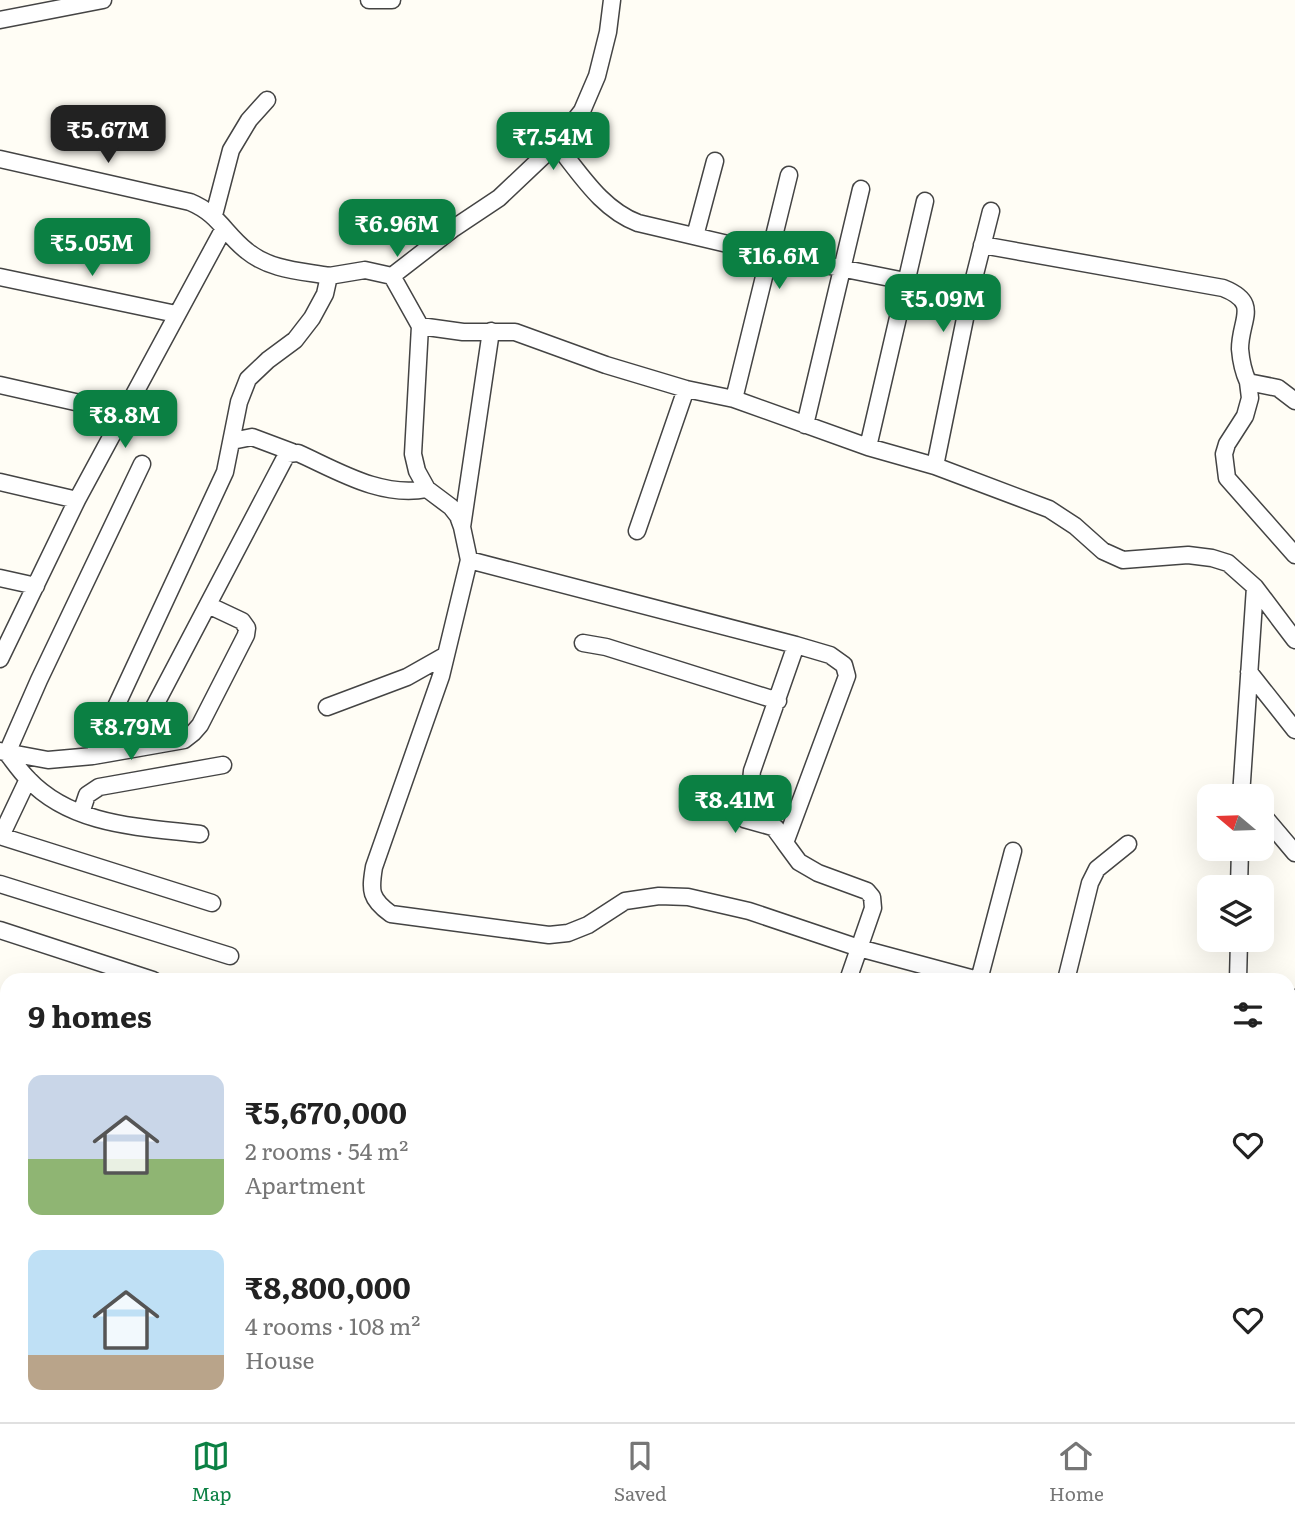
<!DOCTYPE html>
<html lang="en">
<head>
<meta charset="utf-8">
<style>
	body { margin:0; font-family:Literata,serif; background:#f2f2f2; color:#222; height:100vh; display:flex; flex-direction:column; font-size:26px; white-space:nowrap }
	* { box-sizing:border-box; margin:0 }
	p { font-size:23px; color:#767676 }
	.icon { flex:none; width:38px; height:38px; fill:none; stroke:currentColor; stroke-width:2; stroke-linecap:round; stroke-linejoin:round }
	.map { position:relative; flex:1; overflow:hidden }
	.details { position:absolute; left:0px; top:973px; width:1295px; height:450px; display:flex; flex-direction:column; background:#fff; border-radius:21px 21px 0 0; box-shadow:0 7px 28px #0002 }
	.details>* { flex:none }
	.needle { width:46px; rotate:289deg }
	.buttons { position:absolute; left:1197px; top:784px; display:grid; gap:14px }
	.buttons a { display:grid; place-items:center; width:77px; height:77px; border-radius:14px; background:#fff; box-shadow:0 7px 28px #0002; font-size:35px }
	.price { position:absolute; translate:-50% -60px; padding:0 16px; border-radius:14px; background:#0b8043; color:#fff; font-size:23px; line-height:46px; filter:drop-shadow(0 2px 4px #0008) }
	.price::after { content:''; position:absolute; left:50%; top:42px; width:21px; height:16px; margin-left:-10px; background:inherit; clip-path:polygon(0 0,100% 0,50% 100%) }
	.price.current { background:#222; color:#fff }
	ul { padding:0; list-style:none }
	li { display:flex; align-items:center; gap:21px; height:175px; padding:0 28px }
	li span { display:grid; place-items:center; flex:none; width:196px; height:140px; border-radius:14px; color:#555 }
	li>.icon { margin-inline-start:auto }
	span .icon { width:84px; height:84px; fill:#fffc; stroke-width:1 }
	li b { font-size:30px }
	h2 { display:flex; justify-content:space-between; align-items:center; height:84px; padding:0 28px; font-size:30px }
	.menu { display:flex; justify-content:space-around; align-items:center; height:98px; border-top:2px solid #e0e0e0; background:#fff; font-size:19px; color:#767676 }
	.menu a { display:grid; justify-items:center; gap:4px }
	.menu .current { color:#0b8043 }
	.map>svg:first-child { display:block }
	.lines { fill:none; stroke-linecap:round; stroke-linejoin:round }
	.minor-casing { stroke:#444; stroke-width:19 }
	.major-casing { stroke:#222; stroke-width:24 }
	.minor { stroke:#fff; stroke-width:16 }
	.major { stroke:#f9d66b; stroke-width:21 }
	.rail-casing { stroke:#c4262e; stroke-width:7 }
	.rail { stroke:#fff; stroke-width:4.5; stroke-dasharray:13; stroke-linecap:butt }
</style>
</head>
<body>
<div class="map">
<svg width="1295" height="1422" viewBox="0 0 1295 1422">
	<rect width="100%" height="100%" fill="#fffdf5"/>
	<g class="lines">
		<defs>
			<path id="minor" d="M369,0H392
				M0,20L103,0
				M556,144C580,173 601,209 638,223L770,254L970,294
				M0,159L190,202C219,214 224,233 247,251C270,270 301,271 329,276L325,294L312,318L295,340L268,360L248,379L239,402L225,472L93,756L48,760L0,751
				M214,215L231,150L249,120L267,100
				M695,236L715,161
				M982,245L1223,288C1261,303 1240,319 1240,349C1241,361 1243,371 1248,382L1278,388L1295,401
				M329,276L365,270L392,276L420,326
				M392,276L454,228L499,198L556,144L582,111L597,76L608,32L612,0
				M0,277L176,314
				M1248,382L1250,398L1245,416L1227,444L1224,454L1227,478L1295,555
				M0,385L124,413
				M734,399L789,175
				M805,425L861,189
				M232,441L252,437L292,452
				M868,447L925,201
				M142,464L39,680L7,753C14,762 20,771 28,779C72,826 141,827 200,834
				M935,466L970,294L991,211
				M0,482L77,500
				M462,527L491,331
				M637,531L686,389
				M469,560L796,645L830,655L844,665L847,676L785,843L799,862L818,873L867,891L872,897L873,908L848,980
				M0,578L36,586
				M583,643L606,647L778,701
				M0,659L77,500L224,228
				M1249,672L1295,730
				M327,707L407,677L446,655
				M132,749L287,454L298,453C338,471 381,498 427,489
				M93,756L184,740L193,733L200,725L246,635L247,628L242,621L208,605
				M750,785L739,809L744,819L776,828
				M1241,796L1255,587
				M81,813L87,795L99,787L223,765
				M1262,814L1295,853
				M0,836L212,903
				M1,836L28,779
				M785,843C769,820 748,800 752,771L796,645
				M0,884L230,956
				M1239,887L1240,849
				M0,930L153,980
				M978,980L859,948L749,911L688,897L659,896L625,901L588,925L568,933L549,935L391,914C370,899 370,891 374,867L441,676L469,560L462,527L458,516L451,507L427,489L417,471L413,454L420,326L463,332H515L606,365L686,389L734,399L868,447L935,466L1049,509L1075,526L1103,551L1123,560L1188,555L1212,558L1228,563L1255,587L1295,640
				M979,980L1013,851
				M1066,980L1090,883L1097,869L1128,844
				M1238,980L1239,940
				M1288,1003L1295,998
				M1288,1114L1295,1124
				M1288,1253L1295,1249
				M0,1259H7
				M0,1406L7,1405
				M858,1416L893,1422
				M967,1416L994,1422"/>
			<path id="major" d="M1288,1274L1295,1269
				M1141,1422L1144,1416"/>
		</defs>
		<use href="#minor" class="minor-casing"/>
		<use href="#major" class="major-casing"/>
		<use href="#minor" class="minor"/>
		<use href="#major" class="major"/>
		<defs>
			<path id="rail" d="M0,1017L7,1019
				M1288,1411L1295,1413"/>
		</defs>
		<use href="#rail" class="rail-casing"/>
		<use href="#rail" class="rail"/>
	</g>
</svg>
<div class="buttons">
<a><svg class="needle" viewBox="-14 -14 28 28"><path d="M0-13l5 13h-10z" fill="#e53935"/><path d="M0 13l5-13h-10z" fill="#767676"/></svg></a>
<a><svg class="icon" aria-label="layers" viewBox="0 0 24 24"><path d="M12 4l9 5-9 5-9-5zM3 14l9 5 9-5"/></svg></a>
</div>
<b class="price current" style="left:108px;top:165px">₹5.67M</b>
<b class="price" style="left:553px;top:172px">₹7.54M</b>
<b class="price" style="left:397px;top:259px">₹6.96M</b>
<b class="price" style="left:92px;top:278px">₹5.05M</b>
<b class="price" style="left:779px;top:291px">₹16.6M</b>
<b class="price" style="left:943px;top:334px">₹5.09M</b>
<b class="price" style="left:125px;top:450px">₹8.8M</b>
<b class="price" style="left:131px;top:762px">₹8.79M</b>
<b class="price" style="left:735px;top:835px">₹8.41M</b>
<section class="details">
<h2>9 homes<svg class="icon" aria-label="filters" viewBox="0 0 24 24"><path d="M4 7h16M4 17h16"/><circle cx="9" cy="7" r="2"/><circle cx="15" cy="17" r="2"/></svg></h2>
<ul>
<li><span style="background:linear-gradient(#c9d6e8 60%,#8fb573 0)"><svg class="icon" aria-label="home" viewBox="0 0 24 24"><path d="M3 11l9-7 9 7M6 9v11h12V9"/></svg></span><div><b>₹5,670,000</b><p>2 rooms · 54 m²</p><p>Apartment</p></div><svg class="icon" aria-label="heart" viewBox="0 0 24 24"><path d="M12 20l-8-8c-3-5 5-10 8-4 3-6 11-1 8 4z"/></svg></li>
<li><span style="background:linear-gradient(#bfe0f5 75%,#b9a48a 0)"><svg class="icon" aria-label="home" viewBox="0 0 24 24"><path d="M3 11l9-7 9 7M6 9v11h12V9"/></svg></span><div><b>₹8,800,000</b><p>4 rooms · 108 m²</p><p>House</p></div><svg class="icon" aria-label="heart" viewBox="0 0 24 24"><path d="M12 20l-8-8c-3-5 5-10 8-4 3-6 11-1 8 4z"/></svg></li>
</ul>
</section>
</div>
<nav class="menu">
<a class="current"><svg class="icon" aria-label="map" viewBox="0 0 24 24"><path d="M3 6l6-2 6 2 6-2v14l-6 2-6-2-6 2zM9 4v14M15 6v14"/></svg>Map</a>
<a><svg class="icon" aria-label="saved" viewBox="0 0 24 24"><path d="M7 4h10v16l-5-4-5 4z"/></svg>Saved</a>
<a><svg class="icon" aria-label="home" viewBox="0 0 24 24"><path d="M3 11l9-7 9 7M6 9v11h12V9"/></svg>Home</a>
</nav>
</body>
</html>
